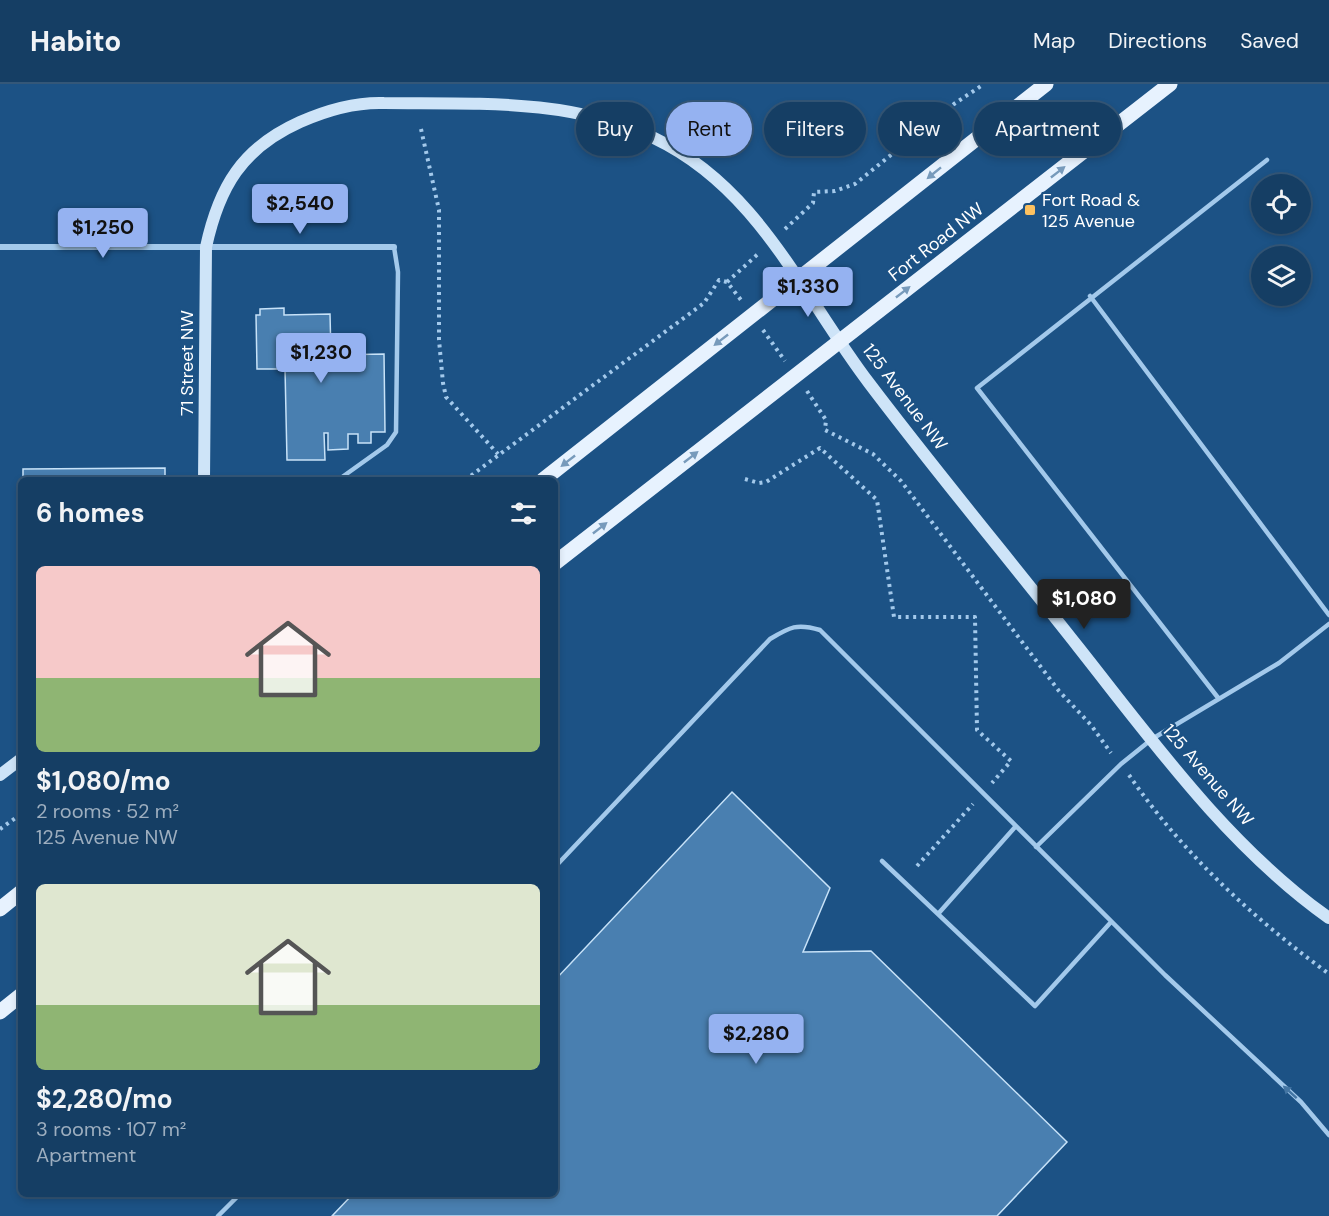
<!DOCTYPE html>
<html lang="en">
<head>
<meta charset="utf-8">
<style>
	body { margin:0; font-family:"DM Sans",sans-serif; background:#22496d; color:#f1f3f6; height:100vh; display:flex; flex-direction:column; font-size:22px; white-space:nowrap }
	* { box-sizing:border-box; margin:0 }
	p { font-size:20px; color:#9daebf }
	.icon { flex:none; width:33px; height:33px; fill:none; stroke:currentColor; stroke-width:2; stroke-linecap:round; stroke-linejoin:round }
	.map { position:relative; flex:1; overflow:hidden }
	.side { position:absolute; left:18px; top:393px; width:540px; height:720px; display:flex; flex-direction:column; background:#153e64; border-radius:9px; box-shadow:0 3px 9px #0003,0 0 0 2px #345778 }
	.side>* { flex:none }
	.hud { position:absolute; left:576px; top:18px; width:570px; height:54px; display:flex; gap:12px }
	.buttons { position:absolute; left:1251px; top:90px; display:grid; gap:12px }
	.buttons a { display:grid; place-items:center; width:60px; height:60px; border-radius:50%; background:#153e64; box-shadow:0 3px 9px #0003,0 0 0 2px #345778; font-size:30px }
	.price { position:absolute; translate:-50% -51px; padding:0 14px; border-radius:6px; background:#95b2f1; color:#111; font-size:20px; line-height:39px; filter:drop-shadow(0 2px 3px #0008) }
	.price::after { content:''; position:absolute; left:50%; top:36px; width:18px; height:14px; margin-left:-9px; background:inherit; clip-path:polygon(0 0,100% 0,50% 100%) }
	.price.current { background:#222; color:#fff }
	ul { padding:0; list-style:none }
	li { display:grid; align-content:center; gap:12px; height:318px; padding:0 18px }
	li span { display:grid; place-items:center; height:186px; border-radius:9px; color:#555 }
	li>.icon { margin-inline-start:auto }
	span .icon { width:108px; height:108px; fill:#fffc; stroke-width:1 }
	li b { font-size:26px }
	h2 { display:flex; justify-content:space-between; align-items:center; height:72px; padding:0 18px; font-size:26px }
	.chip { padding:0 21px; border-radius:27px; background:#153e64; box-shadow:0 3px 9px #0003,0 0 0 2px #345778; font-size:21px; line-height:54px }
	.chip.current { background:#95b2f1; color:#111 }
	header { display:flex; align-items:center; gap:36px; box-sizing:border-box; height:84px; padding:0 30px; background:#153e64; border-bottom:2px solid #345778 }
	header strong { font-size:28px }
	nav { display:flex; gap:33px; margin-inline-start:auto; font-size:21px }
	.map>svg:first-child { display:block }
	.building { fill:#497fb0; stroke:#c7e2f8; stroke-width:1.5 }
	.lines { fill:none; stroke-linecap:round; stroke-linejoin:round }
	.path { stroke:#a3c9eb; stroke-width:4; stroke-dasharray:3 4.5; stroke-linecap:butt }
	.lane { stroke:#a3c9eb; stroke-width:4.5 }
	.street { stroke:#a3c9eb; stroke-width:6 }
	.secondary { stroke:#cee4f8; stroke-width:12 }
	.primary { stroke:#e7f2fe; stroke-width:15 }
	.oneway { fill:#779abb }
	.oneway2 { fill:#4476a4 }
	.poi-dot { fill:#fcc160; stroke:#1c5285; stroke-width:2 }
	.labels { text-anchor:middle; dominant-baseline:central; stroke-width:4.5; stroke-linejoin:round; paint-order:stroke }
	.poi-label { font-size:18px; fill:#fff; stroke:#1c5285; text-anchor:start }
	.street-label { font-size:18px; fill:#fff; stroke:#1c5285 }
</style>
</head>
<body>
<header>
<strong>Habito</strong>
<nav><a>Map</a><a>Directions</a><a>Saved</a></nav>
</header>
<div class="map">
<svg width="1329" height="1132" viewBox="0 0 1329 1132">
	<rect width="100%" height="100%" fill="#1c5285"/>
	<path class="building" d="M284,224V231L330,230L331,271L384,270L385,348H371V359H358V350H348V365L328,366V349H324L325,376H287L285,285H257L256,231H260V225Z
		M165,384V396H23V385Z
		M732,708L830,804L803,868L871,867L1067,1058L997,1132H332L353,1110H555V896Z"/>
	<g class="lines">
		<path class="path" d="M421,45L439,126V256L443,299L446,313L498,370
			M785,145L813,119L814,108L835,107L855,100L954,20L984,0
			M727,198L758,170
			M763,246L785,277
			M807,307L826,336L825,346L873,370L901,397L1059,607L1091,641L1111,669
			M745,395L759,399L766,398L820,364L877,416L894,533H975L977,646L1011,677L992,699
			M465,396L704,219L719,196L727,198L741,216
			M1129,691C1183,770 1252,833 1329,890
			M0,745L21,730
			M917,782L973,720"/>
		<path class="lane" d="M1090,212L1329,531
			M338,396L387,361L396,348L398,188L394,163
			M1219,615L977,304L1267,76
			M1036,763L1121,680L1152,655L1279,579L1329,540
			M882,777L1035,922L1111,838
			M555,783L770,555C790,543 797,539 820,546L1165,891L1301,1018L1329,1051
			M938,830L1016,742
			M218,1132L240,1110"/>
		<path class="street" d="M0,163H394"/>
		<path class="secondary" d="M204,396L206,163C219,103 242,64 300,38C327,26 354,18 384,19C474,20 570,14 654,54C759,104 802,211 869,299C937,389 1009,475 1079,564C1154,659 1229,763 1329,834
			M0,691L21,675"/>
		<path class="primary" d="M543,396L1046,0
			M555,479L1170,0
			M0,825L21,808
			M0,928L21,911"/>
	</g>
	<defs><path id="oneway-solid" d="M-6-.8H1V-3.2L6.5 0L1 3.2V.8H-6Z" transform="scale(1.5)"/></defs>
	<g class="oneway">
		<use href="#oneway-solid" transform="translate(1058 88) rotate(-38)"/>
		<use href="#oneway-solid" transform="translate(934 89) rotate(141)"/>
		<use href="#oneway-solid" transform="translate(903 208) rotate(-38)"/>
		<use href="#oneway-solid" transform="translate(721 256) rotate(142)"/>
		<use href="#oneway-solid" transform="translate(691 373) rotate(-38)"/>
		<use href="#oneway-solid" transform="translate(568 377) rotate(142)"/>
		<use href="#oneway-solid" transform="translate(600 444) rotate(-38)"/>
	</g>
	<use class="oneway2" href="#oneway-solid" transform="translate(1290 1008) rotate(-138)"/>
	<rect class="poi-dot" x="1024" y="120" width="12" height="12" rx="3"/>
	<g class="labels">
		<g class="poi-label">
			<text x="1042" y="116">Fort Road &amp;<tspan x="1042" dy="21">125 Avenue</tspan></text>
		</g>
		<g class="street-label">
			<text transform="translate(936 158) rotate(-38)">Fort Road NW</text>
			<text transform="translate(187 279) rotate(-90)">71 Street NW</text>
			<text transform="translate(905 313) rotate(53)">125 Avenue NW</text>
			<text transform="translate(1208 691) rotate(49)">125 Avenue NW</text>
		</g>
	</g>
</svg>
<div class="buttons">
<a><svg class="icon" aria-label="locate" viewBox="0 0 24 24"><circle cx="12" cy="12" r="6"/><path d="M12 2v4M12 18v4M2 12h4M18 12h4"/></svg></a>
<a><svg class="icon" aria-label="layers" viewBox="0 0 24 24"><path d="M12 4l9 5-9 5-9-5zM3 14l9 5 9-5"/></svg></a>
</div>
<b class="price" style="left:300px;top:151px">$2,540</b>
<b class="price" style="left:103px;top:175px">$1,250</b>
<b class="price" style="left:808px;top:234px">$1,330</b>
<b class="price" style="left:321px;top:300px">$1,230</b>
<b class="price current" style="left:1084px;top:546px">$1,080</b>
<b class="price" style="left:756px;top:981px">$2,280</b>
<div class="hud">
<a class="chip">Buy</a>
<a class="chip current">Rent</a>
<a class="chip">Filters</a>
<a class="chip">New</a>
<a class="chip">Apartment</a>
</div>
<section class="side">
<h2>6 homes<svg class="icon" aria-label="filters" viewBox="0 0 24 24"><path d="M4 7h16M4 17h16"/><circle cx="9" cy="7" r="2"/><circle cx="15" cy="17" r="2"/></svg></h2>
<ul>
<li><span style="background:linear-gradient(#f6c9c9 60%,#8fb573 0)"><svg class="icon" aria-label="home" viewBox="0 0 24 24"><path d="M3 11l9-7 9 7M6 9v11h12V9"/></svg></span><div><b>$1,080/mo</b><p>2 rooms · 52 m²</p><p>125 Avenue NW</p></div></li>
<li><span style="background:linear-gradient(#dfe7d0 65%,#8fb573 0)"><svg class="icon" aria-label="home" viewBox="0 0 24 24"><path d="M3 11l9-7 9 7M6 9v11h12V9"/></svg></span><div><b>$2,280/mo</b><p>3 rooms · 107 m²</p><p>Apartment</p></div></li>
</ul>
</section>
</div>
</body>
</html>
